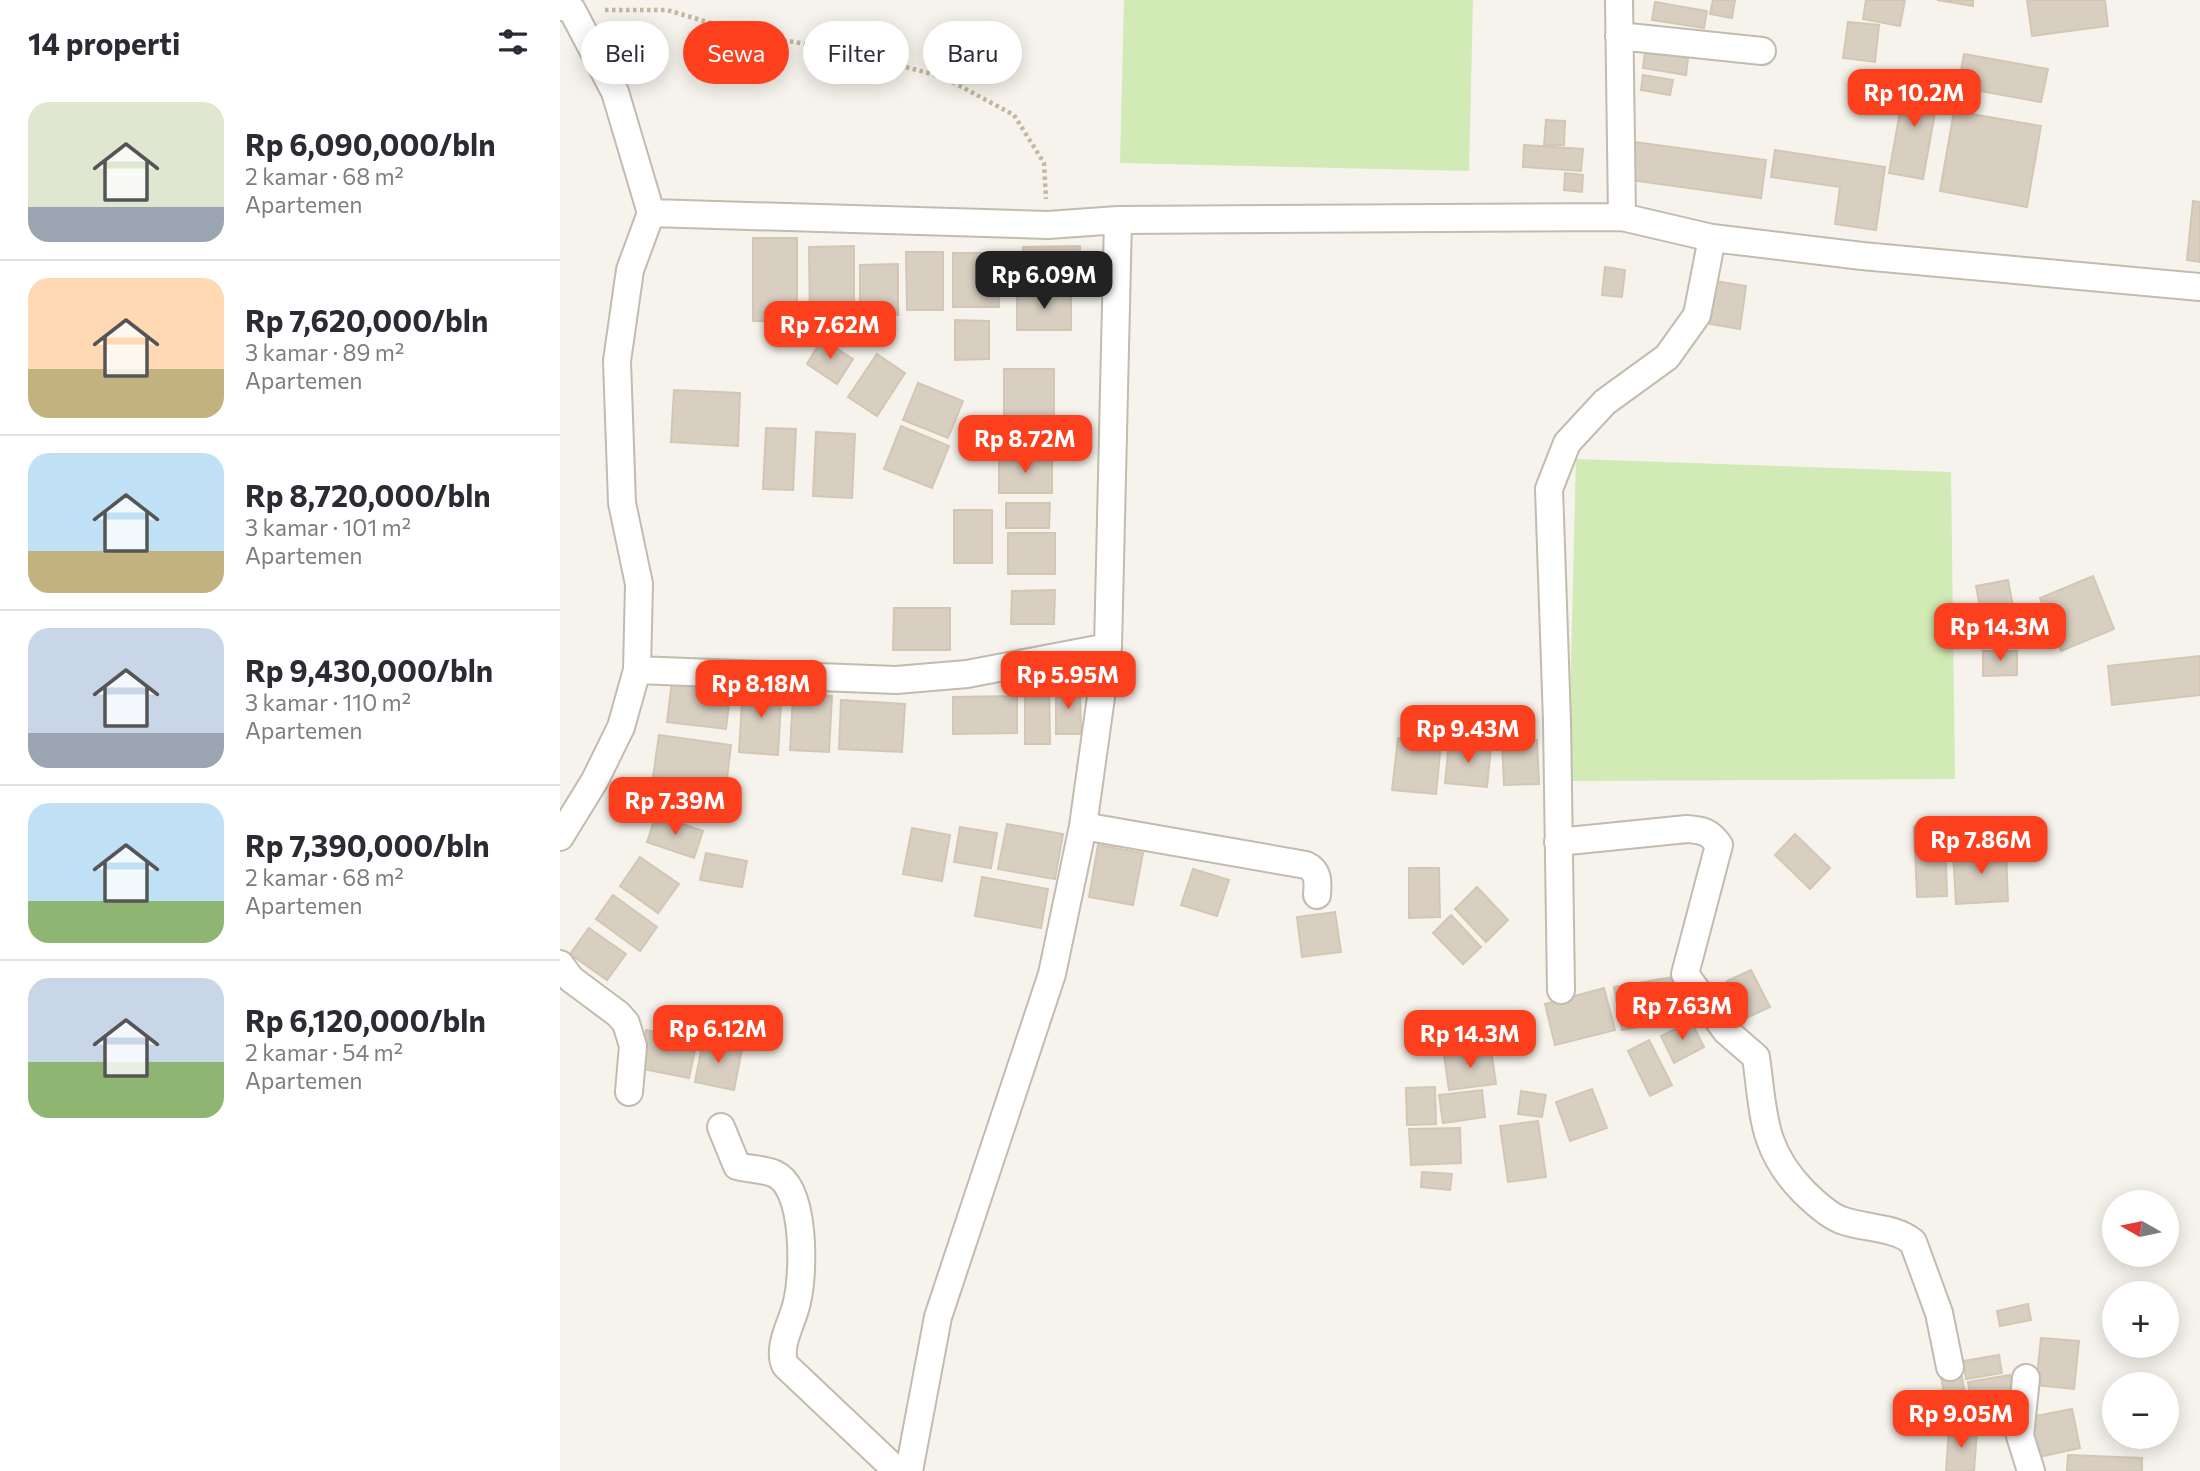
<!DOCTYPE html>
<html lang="id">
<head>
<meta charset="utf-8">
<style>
	body { margin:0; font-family:Commissioner,sans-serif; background:#f2f2f3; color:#2b2b33; height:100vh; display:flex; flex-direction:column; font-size:26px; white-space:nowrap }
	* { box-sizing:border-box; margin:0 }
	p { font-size:23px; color:#7c7c81 }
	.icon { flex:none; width:38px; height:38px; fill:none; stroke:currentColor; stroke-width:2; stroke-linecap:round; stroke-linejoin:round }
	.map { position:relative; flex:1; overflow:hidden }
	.panel { display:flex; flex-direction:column; background:#fff; width:560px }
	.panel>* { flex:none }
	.top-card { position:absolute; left:21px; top:21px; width:665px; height:63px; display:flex; gap:14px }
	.needle { width:46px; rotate:279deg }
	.tools { position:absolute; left:1542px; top:1190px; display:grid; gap:14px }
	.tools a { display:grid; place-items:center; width:77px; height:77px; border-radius:50%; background:#fff; box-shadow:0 4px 18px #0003; font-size:35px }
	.price { position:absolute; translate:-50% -60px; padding:0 16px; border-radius:14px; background:#fc3f1d; color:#fff; font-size:23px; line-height:46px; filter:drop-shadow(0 2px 4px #0008) }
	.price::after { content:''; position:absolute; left:50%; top:42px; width:21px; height:16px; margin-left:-10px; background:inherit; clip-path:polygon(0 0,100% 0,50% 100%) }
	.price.active { background:#222; color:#fff }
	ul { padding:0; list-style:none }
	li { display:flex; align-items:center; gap:21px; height:175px; padding:0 28px }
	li+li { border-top:2px solid #e1e1e2 }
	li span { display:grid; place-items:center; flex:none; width:196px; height:140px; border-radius:21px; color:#555 }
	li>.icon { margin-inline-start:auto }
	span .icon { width:84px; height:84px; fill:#fffc; stroke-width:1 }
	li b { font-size:30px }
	h2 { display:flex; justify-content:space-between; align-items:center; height:84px; padding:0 28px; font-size:30px }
	.pill { padding:0 24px; border-radius:32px; background:#fff; box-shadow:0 4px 18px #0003; font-size:24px; line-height:63px }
	.pill.active { background:#fc3f1d; color:#fff }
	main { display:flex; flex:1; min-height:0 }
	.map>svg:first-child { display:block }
	.green { fill:#d2eab5 }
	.building { fill:#d8cfc1; stroke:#d3c7b4; stroke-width:2 }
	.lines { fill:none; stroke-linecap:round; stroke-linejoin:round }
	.street-casing { stroke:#c2bbae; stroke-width:30 }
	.path { stroke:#c4b79f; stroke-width:4.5; stroke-dasharray:3.5 3.5; stroke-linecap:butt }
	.street { stroke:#fff; stroke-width:26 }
</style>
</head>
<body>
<main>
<section class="panel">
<h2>14 properti<svg class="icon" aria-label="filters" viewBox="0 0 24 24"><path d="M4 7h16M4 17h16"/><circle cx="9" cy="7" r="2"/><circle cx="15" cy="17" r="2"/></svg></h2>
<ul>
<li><span style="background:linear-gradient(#dfe7d0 75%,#9aa5b1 0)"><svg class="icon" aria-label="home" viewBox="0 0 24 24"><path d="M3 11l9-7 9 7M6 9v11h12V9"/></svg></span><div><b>Rp 6,090,000/bln</b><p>2 kamar · 68 m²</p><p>Apartemen</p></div></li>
<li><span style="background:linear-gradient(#ffd9b3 65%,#c2b280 0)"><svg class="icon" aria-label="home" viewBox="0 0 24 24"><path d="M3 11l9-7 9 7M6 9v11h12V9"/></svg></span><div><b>Rp 7,620,000/bln</b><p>3 kamar · 89 m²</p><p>Apartemen</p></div></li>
<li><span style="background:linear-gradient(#bfe0f5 70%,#c2b280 0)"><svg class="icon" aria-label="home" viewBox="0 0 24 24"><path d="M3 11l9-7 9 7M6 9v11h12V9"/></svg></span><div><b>Rp 8,720,000/bln</b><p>3 kamar · 101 m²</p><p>Apartemen</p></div></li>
<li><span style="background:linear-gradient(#c9d6e8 75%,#9aa5b1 0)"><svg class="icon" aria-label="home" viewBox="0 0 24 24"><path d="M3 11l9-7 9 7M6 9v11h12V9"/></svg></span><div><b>Rp 9,430,000/bln</b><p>3 kamar · 110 m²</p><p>Apartemen</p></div></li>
<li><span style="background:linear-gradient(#bfe0f5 70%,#8fb573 0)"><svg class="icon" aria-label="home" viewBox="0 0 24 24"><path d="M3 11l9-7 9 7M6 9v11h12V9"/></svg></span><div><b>Rp 7,390,000/bln</b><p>2 kamar · 68 m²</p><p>Apartemen</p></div></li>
<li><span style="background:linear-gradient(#c9d6e8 60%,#8fb573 0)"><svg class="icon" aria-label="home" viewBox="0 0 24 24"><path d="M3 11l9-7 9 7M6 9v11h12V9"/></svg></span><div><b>Rp 6,120,000/bln</b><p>2 kamar · 54 m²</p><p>Apartemen</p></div></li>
</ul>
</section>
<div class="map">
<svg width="1640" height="1471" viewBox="0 0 1640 1471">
	<rect width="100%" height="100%" fill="#f6f3ec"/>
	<path class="green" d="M564,0H913L909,171L560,163Z
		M1016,459L1391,472L1395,779L1008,781Z"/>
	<path class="building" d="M1153,0H1175L1172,18L1150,14Z
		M1306,0H1345L1340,26L1303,19Z
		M1377,0H1413V6Z
		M1467,0H1545L1548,26L1472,36Z
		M1095,2L1147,11L1144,28L1092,20Z
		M1288,22L1319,25L1315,62L1283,58Z
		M1085,52L1128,58L1126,75L1083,68Z
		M1404,54L1488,69L1481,102L1398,87Z
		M1083,75L1113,80L1110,95L1081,90Z
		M1346,78L1380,85L1363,179L1329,173Z
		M1394,111L1481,126L1467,207L1380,191Z
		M986,120L1005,121L1004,145H984Z
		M1075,142L1206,160L1201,198L1070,180Z
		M964,145L1023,149L1021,171L963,167Z
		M1215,150L1325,167L1316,230L1275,224L1280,187L1211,177Z
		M1005,173L1023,175L1022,192L1004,190Z
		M1633,201L1640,202V262L1627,260Z
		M193,238H237V321H193Z
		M294,246V325H250L249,247Z
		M520,246L519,288H463V247Z
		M346,252H383V310H347Z
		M393,253H438L439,307H393Z
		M338,264V315H300V265Z
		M1045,267L1065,270L1062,297L1042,295Z
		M1156,281L1186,286L1180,329L1150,324Z
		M511,292V330H457V293Z
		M395,320L429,321V359L395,360Z
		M262,339L293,359L277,384L247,364Z
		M317,354L345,373L317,416L288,397Z
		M444,369H494V423H444Z
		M358,383L403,401L388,438L343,420Z
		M114,390L180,393L178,446L111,442Z
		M341,426L389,446L372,488L324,469Z
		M206,428L236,429L233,490L203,489Z
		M256,432L295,434L292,498L253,496Z
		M439,457H492V493H439Z
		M446,503H490L489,528H446Z
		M394,510H432V563H394Z
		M448,533H495V574H448Z
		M1533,576L1554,629L1501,651L1480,598Z
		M1448,580L1455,617L1423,623L1416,586Z
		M495,590L494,624H451L452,591Z
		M334,608H390V650H333Z
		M1423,651H1457V675L1423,676Z
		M1640,656V695L1552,705L1548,666Z
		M112,680L171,687L166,729L107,722Z
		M489,682L490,744H465V683Z
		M183,685L222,687L218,755L179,752Z
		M496,688H520L521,734H496Z
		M233,694L272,696L269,752L230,750Z
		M457,696V733L393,734V697Z
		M281,700L345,704L342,752L279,749Z
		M99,735L171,745L166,786L93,777Z
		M838,738L881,743L876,794L832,790Z
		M977,740L979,784L944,785L942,741Z
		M889,742L931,747L927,787L885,783Z
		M96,815L143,831L134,858L87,842Z
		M447,824L503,834L495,879L438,869Z
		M1385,826L1387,896L1357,897L1354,827Z
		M400,827L437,833L431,868L394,862Z
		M352,828L390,835L382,881L343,874Z
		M1235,834L1270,868L1250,889L1215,855Z
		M538,845L583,853L573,905L529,897Z
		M1446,849L1448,901L1396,904L1393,852Z
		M146,853L187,861L182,887L140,880Z
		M80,857L119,884L98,913L60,886Z
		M849,868H879L880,917L849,918Z
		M633,869L669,880L657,916L621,905Z
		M422,877L488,889L481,928L415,916Z
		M917,887L948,920L926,942L895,909Z
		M53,895L97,927L80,951L36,919Z
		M775,912L781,952L742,957L737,917Z
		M891,915L921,947L903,964L873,933Z
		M29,928L66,954L47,980L10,954Z
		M1191,970L1210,1007L1186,1018L1167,981Z
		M1113,977L1121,1019L1062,1030L1054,987Z
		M1044,988L1055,1030L995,1045L985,1004Z
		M1131,1021L1144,1047L1114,1063L1101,1036Z
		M86,1030L137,1041L129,1078L78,1068Z
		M1089,1040L1112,1085L1090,1096L1068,1051Z
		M143,1041L182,1049L174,1090L135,1082Z
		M931,1049L936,1084L889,1090L884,1055Z
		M875,1087L876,1124L847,1125L846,1088Z
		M1032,1089L1047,1128L1010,1141L996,1102Z
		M922,1090L925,1117L883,1123L879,1095Z
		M961,1091L986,1095L982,1117L958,1114Z
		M978,1121L986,1177L948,1182L940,1126Z
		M900,1128L901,1163L851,1165L849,1129Z
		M862,1172L892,1174L890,1190L861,1187Z
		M1468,1304L1471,1320L1440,1326L1437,1311Z
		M1481,1338L1519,1341L1514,1389L1476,1385Z
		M1439,1355L1442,1373L1406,1379L1403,1361Z
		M1400,1366L1409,1418L1389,1422L1380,1370Z
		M1450,1375L1455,1410L1414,1417L1408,1382Z
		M1512,1409L1520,1448L1479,1457L1471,1417Z
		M1389,1428L1417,1431L1414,1471H1386Z
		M1508,1455L1582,1458V1471H1507Z"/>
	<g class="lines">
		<defs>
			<path id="street" d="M1059,0L1062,217
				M0,6L12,10L55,92L91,213
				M1059,36L1202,51
				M77,670L336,680L407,674L548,647
				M523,826L746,865C759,871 758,882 757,895
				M0,837L35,780L61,727L77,670L79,584L62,503L57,361L70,270L91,213L488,225L558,220L1062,217L1152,238L1302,256L1640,287
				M998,842L1127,829C1143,830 1150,832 1159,845L1125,974L1166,1031L1196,1057C1204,1113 1201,1148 1243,1191C1253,1201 1268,1215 1281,1220C1305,1229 1333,1226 1353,1242L1379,1313L1390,1367
				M0,964L11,979L58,1014L66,1023L73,1046L69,1092
				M1001,990L997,721L989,489L1007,443L1045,402L1107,357L1137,315L1152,238
				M161,1127L177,1166C188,1169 204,1169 215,1174C246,1188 244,1273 237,1302C233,1322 217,1345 225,1365L337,1471
				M1466,1378L1460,1436L1471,1471
				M349,1471L378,1317L492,974L523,826L548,647L558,220"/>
		</defs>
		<use href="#street" class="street-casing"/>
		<path class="path" d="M45,10H107L188,34L286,51L383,77L454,115L484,163L486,199"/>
		<use href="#street" class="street"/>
	</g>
</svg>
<div class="tools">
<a><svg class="needle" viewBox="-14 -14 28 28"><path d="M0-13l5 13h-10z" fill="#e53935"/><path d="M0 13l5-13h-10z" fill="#7c7c81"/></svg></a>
<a>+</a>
<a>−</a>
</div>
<b class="price" style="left:1354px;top:129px">Rp 10.2M</b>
<b class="price active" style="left:484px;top:311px">Rp 6.09M</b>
<b class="price" style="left:270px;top:361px">Rp 7.62M</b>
<b class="price" style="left:465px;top:475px">Rp 8.72M</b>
<b class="price" style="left:1440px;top:663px">Rp 14.3M</b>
<b class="price" style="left:508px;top:711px">Rp 5.95M</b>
<b class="price" style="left:201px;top:720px">Rp 8.18M</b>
<b class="price" style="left:908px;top:765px">Rp 9.43M</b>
<b class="price" style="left:115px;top:837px">Rp 7.39M</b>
<b class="price" style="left:1421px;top:876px">Rp 7.86M</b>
<b class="price" style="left:1122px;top:1042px">Rp 7.63M</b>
<b class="price" style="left:158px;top:1065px">Rp 6.12M</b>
<b class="price" style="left:910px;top:1070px">Rp 14.3M</b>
<b class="price" style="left:1401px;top:1450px">Rp 9.05M</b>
<div class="top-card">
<a class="pill">Beli</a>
<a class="pill active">Sewa</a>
<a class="pill">Filter</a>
<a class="pill">Baru</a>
</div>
</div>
</main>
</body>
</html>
